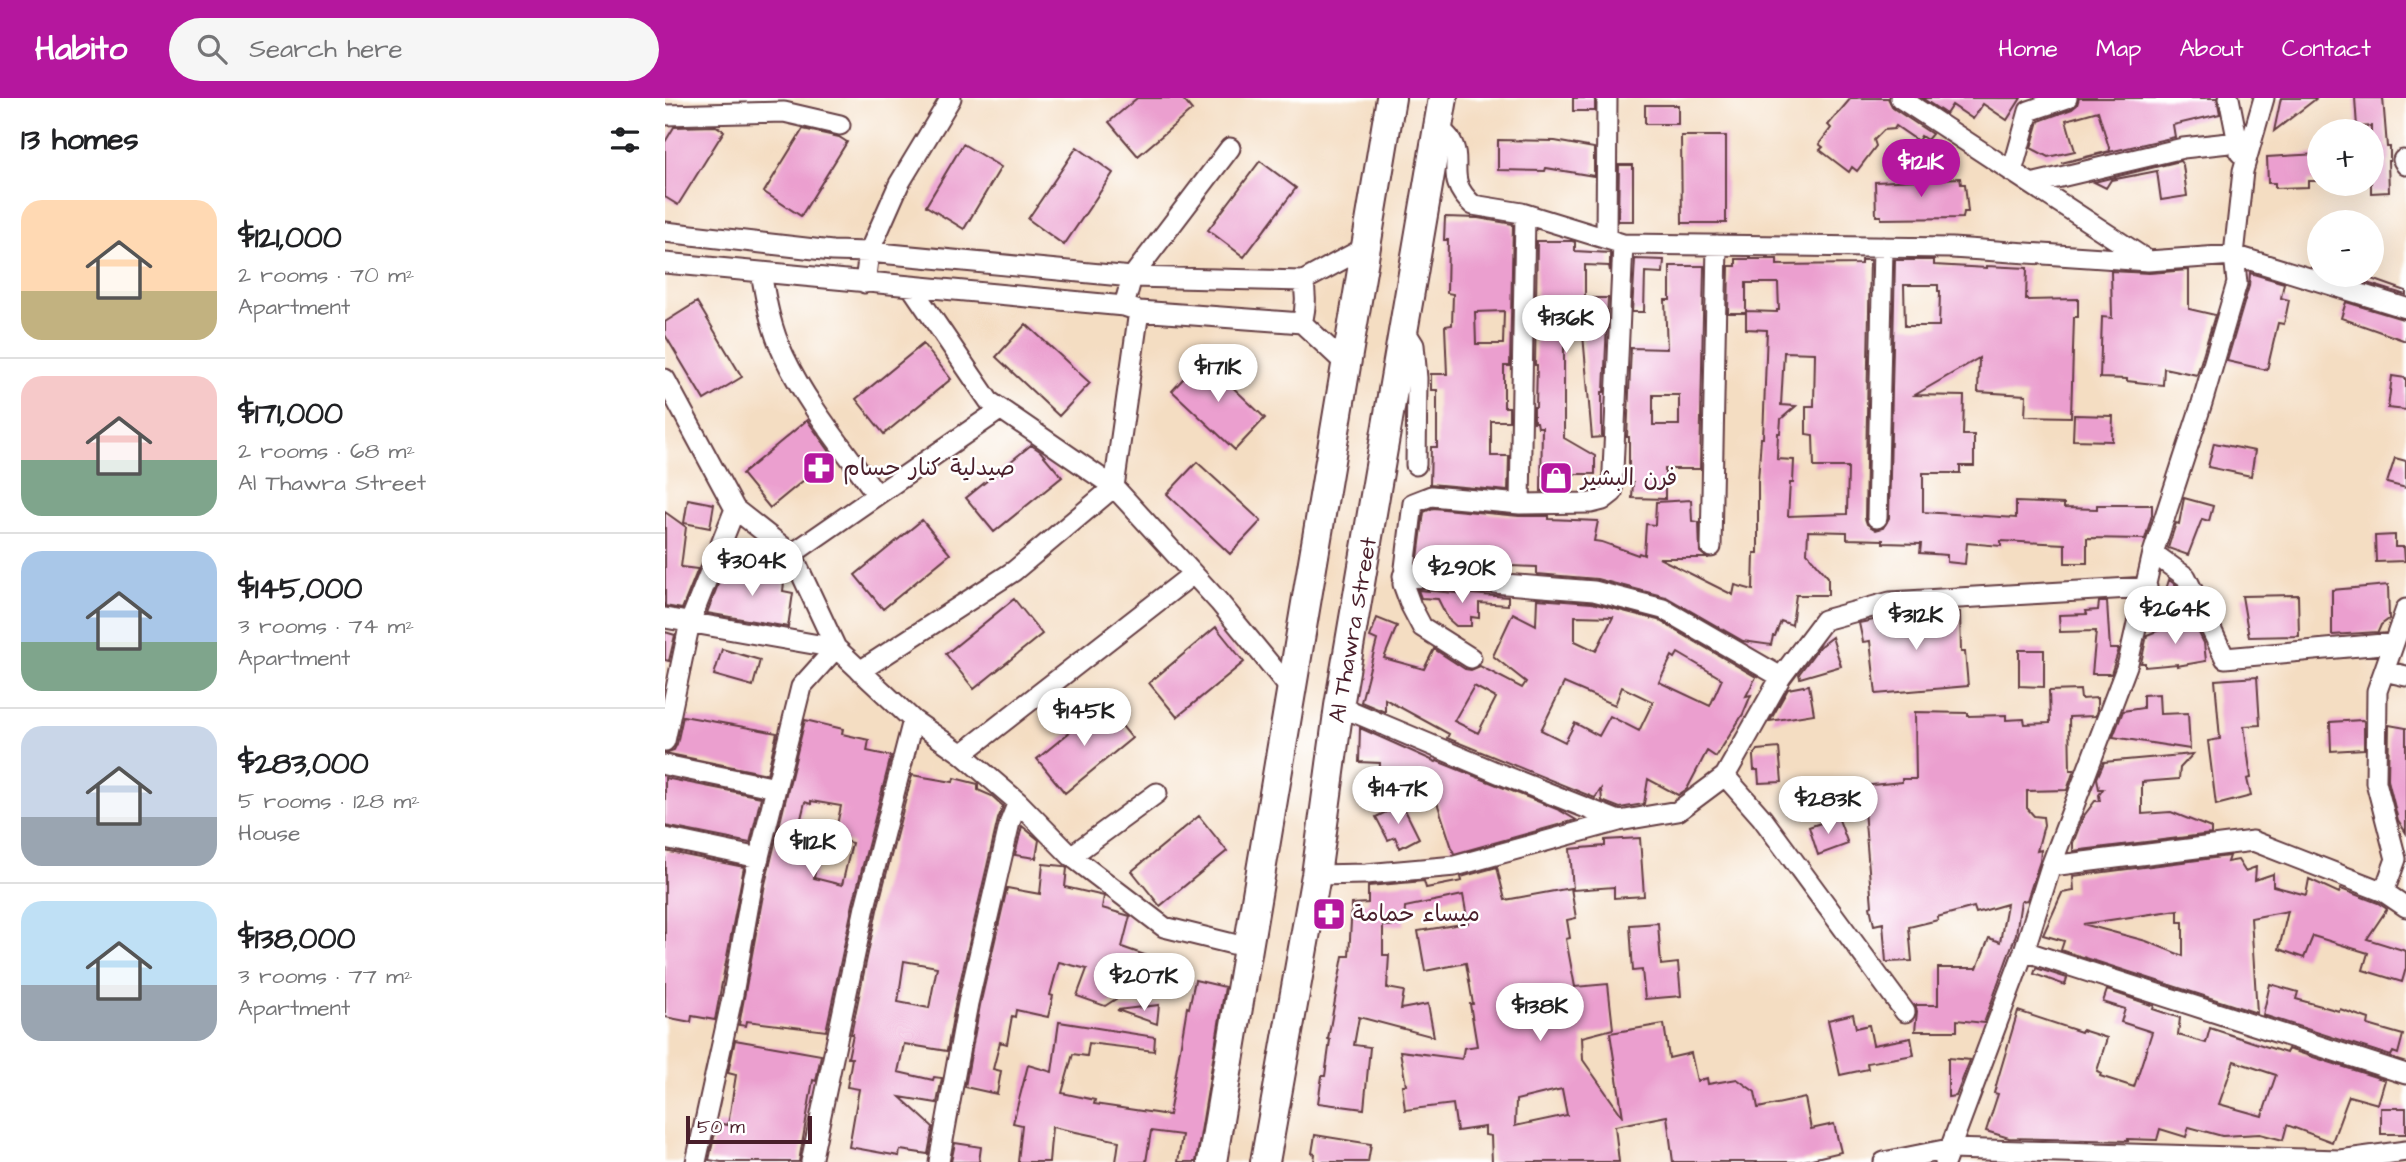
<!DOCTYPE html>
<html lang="en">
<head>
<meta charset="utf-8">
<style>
	body { margin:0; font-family:"Architects Daughter","Playpen Sans Arabic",sans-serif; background:#f6f6f6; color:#202124; height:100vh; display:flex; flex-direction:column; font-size:26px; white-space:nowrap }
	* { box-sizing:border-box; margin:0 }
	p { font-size:23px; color:#757577 }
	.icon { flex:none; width:38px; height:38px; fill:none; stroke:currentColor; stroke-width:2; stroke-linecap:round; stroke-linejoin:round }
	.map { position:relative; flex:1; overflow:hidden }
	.drawer { display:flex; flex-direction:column; background:#fff; width:665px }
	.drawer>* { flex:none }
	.fabs { position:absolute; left:1642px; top:21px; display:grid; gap:14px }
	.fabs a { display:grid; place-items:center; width:77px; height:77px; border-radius:50%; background:#fff; box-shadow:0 7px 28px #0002; font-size:35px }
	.scale { position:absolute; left:21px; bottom:18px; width:126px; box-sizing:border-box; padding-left:7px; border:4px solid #4a1f2b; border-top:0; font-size:19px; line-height:24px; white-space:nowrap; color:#4a1f2b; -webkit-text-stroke:5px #fff; paint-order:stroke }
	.price { position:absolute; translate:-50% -60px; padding:0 16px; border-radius:24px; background:#fff; color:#222; font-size:23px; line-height:46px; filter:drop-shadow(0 2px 4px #0008) }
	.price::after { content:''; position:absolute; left:50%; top:42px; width:21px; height:16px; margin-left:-10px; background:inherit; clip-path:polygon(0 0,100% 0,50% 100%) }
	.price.active { background:#b5179e; color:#fff }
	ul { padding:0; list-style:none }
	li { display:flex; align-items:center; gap:21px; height:175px; padding:0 21px }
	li+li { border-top:2px solid #e0e0e0 }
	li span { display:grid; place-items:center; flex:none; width:196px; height:140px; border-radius:21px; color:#555 }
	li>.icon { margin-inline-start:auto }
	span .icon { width:84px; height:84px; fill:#fffc; stroke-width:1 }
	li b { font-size:30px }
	h2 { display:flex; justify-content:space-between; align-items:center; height:84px; padding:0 21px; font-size:30px }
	header { display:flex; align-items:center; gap:42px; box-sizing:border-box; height:98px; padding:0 35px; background:#b5179e; color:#fff }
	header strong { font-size:33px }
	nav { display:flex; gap:38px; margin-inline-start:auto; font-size:24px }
	.search { width:490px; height:63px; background:#f6f6f6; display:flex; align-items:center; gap:18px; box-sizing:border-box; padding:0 24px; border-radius:38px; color:#757577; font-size:26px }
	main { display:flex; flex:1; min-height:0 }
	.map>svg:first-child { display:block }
	.building { fill:#eb9fcf; fill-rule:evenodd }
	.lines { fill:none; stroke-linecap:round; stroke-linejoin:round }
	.street-casing { stroke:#643c42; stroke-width:23 }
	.secondary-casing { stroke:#643c42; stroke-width:32 }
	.street { stroke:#fff; stroke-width:19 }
	.secondary { stroke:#fff; stroke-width:28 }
	.labels { text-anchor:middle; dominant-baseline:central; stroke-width:5; stroke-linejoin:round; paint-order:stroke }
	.poi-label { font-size:23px; fill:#4a1f2b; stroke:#fff; text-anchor:start }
	.street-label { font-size:23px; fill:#4a1f2b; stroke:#fff }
</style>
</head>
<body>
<header>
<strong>Habito</strong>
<div class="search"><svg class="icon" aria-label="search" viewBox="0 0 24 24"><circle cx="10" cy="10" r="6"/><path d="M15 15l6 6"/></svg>Search here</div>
<nav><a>Home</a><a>Map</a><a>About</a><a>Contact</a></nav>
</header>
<main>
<section class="drawer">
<h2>13 homes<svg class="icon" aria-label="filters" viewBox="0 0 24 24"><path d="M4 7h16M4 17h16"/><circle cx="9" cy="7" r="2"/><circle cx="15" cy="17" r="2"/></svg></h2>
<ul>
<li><span style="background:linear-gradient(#ffd9b3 65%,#c2b280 0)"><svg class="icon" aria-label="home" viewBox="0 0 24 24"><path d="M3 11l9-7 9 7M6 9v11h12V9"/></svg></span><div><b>$121,000</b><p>2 rooms · 70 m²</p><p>Apartment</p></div></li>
<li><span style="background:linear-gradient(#f6c9c9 60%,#7fa58c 0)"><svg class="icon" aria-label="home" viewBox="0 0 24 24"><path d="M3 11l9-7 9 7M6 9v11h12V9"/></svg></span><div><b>$171,000</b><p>2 rooms · 68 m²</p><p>Al Thawra Street</p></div></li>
<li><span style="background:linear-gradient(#a9c7e8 65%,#7fa58c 0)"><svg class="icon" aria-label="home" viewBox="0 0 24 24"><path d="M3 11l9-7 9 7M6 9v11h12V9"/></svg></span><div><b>$145,000</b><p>3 rooms · 74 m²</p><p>Apartment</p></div></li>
<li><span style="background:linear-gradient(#c9d6e8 65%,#9aa5b1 0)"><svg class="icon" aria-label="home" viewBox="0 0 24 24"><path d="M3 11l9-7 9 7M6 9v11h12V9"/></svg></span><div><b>$283,000</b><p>5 rooms · 128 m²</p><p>House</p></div></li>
<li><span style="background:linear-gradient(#bfe0f5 60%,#9aa5b1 0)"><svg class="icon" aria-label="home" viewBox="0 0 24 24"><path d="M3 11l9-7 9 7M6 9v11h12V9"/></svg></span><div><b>$138,000</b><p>3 rooms · 77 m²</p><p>Apartment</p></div></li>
</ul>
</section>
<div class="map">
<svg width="1741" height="1064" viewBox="0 0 1741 1064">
	<rect width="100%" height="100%" fill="#fff"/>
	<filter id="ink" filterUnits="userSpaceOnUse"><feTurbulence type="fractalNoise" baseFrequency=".0143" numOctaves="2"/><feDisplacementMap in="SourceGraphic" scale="14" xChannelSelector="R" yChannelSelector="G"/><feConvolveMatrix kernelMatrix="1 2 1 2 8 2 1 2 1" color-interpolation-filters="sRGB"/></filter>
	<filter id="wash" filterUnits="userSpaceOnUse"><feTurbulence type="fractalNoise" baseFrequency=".00686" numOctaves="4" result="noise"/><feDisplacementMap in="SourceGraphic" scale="28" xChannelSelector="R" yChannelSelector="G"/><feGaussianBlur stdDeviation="1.57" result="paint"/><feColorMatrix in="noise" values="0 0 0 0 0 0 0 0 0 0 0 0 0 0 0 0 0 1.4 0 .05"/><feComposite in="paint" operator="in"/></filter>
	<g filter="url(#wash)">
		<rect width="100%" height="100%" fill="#f4ddc2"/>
		<g id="blocks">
			<path class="building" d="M472,0H517L527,12L473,58L444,24Z
				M908,0H930V13H908Z
				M1186,0H1223L1228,10L1267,36L1262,42L1256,38L1253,43L1231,28L1229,31L1219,32L1209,42L1211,48L1192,73L1187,69L1184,74L1155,52L1158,49L1154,46L1166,30L1163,27Z
				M1257,0H1356L1342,22L1318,6L1308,21L1287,7L1281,16Z
				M1414,0H1552L1555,16L1508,27L1510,39L1396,65L1445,53L1433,13L1401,22L1410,53L1383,59L1366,50L1374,23L1407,11L1412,7Z
				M1616,0H1652L1609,33Z
				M1690,0H1718L1722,49H1725V63H1723L1724,94L1706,95V28L1692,29Z
				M980,7H1013V26H980Z
				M51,28L59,33L13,107L0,99V44L9,29Z
				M138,31L174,39L182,44L136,118L99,94Z
				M1016,38H1061V125H1017Z
				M833,42L890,43L929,50V78L881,70L880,73L833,72Z
				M298,46L336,69L299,131L261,108Z
				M412,49L448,75L399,147L363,121Z
				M1654,56V83H1643V89L1610,90V85H1603L1602,59Z
				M595,63L631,90L579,159L543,132Z
				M1515,63L1518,67L1522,98L1496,102L1492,73L1446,82L1441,90L1429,84Z
				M954,67H968V123H953Z
				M1295,80L1296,86H1300L1303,114H1299L1298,120L1216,121V118H1211L1210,84Z
				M780,119L813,120L848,126L845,268H839V309H844V323H826V358H844L843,393L765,386L766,349H772V292H766V276H782L780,228L787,227L788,196L782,195L783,142H779ZM839,213L838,246H811L810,214Z
				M872,143H907L910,144V153L945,155V173L944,168L920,167V200H943L939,294H937V339L927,340L917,225L899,226V340L930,358V376H900L901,393H876L877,329H873L872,324H869V309H871L872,267H870Z
				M970,161L999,162L998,175L980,174L979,214H967Z
				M1071,161H1112V167L1196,166V162H1205L1200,420L1202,426L1211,432L1218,430L1224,420L1230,162H1269V167L1322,170V168L1362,170L1361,202L1413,201V219H1409L1406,319L1360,318L1361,297L1313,294L1314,260L1250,297L1299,298L1298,337H1309V368H1295V375H1258V414L1351,420V404L1399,406V410L1432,411V407H1487V417L1480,441L1422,440V465H1400V446L1336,443V448L1302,445L1300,466L1282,464V457L1255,455L1256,446L1218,445V442L1182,441V434L1143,433L1142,455L1163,479V497H1131L1127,527L1116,523L1110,538H1108L1106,547L1078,543L1001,499L932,481L872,476V469L846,468L845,474L755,467V461L753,460L759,414L768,410L854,418H884V421L933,423L929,443L937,444L973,457L974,455L979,457L981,426L990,427L991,404L1026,402L1027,423L1034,424L1035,454L1042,460H994L1068,497L1070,487L1088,492L1089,455H1093V383L1096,340H1098L1102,232L1081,231V213L1112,214V212H1114L1113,185H1081V215H1063L1064,168H1071ZM1239,187H1273V193H1275L1274,228H1240ZM1119,254L1150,255L1149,308H1141V336L1148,337L1149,369H1183L1182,416L1123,418L1125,385H1128L1129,362L1112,361L1113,335H1115L1116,321L1131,308L1116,307Z
				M1005,168H1039L1035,371H1000V401L967,400L968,385H964V339H962L966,250L1002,251L1000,202H1005ZM988,297H1014V327H988Z
				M1524,172V211L1550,217L1532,277L1499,270L1498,287L1462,283V281L1435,280L1437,219L1447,220L1446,173L1484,175Z
				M1585,175L1619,185L1616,200L1624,202L1619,226L1613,225L1602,272L1562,263L1584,188Z
				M1675,177H1696L1741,193V197Z
				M32,204L77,279L39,302L0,237V224Z
				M1681,204L1741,222V243L1676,220Z
				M361,226L425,285L394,318L331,259Z
				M258,246L286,281L219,336L191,301Z
				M537,260L600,320L570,352L507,293Z
				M1727,278L1741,280V312L1723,310Z
				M1409,317L1448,318L1447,343L1408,342Z
				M142,322L168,358L105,410L77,376Z
				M1549,345L1590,353L1586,378L1543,369Z
				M366,347L375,353L397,379L329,434L301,400Z
				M1730,360L1741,363V390L1722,385Z
				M532,364L596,423L565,456L502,396Z
				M1519,400L1548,408L1544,423L1537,421L1523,457L1503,450L1511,425L1514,426Z
				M23,401L49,406L45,430L19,425Z
				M0,414L21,429L16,469L33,471L17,511L0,508Z
				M257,422L285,456L218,511L190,477Z
				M1730,437V449H1739L1740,463L1711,464L1710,438Z
				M95,467L119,485L118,493L128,495L123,529L42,515L59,471L94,476Z
				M1504,482L1511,487L1516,496L1517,515L1494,513Z
				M1723,487L1724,521L1716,527L1713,534L1667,537V492Z
				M753,492L843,499V507L814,505V520L806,519V528H791L783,521L773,501L756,500Z
				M1633,497L1634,538L1584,539L1577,498Z
				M349,501L377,536L309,591L281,556Z
				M872,501L927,505L993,522L1091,579L1081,598L1086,597L1078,616L1051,659L1042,653L1022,691L1013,697L983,681L979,706L955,710L937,703L936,691L930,700L782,640L784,636L720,601V614L696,604L712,542L705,539L712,520L732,528L719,560L759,571L769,551L800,571L806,572L815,568L857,590L861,584L828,558L848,515L871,527ZM910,518L948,519L931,553L910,543ZM1013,555L1057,581L1045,608L994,584L1007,558L1010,560ZM899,585L950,607L957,589L988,604L974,633L945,618L934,638L910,625L900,644L876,632ZM809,588L831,600L813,635L789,623Z
				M1434,504H1442L1445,551H1454L1446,576H1427L1431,533L1395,534L1394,517L1422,516L1421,513L1433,512Z
				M1282,513L1295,514L1296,554H1300L1303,588L1211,596L1205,543L1198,544L1194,525L1238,516Z
				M1526,519L1539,545L1541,563L1512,568V566L1480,569V565H1476L1482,537Z
				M551,529L579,564L512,619L484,585Z
				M0,534L10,537L4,563L0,562Z
				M1167,539L1176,568L1135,580L1134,576L1154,549Z
				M57,551L95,562L88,588L49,577Z
				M1354,552H1379V589L1354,588Z
				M1592,579L1595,627L1579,628L1586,680L1582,681L1586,698L1551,707L1543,643L1555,641L1550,582Z
				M1144,587L1149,616L1105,623L1123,591Z
				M1415,592L1416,601L1432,600V612L1430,618L1404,619L1405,672H1409L1402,692L1362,693V710L1369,718L1378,719L1379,727L1372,753L1376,752L1375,763L1362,802L1356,803L1351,836L1319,925L1292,922V933H1250L1252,913L1250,907H1273V870H1312L1324,840L1335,844L1342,806L1311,815L1309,809L1272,819L1273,822L1244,829L1247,863L1221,864L1218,825L1209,827L1205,809L1207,808L1197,688L1237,684V681H1251L1250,614L1303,615V618L1341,617V622L1359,621L1360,626L1385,625L1384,593Z
				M1494,596L1495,616L1523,615L1525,651L1448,639L1458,613L1478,610V597Z
				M439,606L467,640L400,695L372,661Z
				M18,618L112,635L102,676L0,655L9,652L12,646Z
				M140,622L178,631L177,636L204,642L202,653L226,658L188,806L161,933L82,923L81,928L74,927L100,786ZM146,703L176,708L169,741L187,745L177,787L149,780L156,741L132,737L140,704L146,706Z
				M1697,622L1699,623V651L1666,653L1665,624Z
				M1724,627L1741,630V735L1733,722L1723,682Z
				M695,630L771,664L772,663L894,712L911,722L789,756L768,692L771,685L740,680L729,691L714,690L715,665L694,664Z
				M1114,650L1117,684L1094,685L1093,672H1089L1088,659L1092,652Z
				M1528,656L1515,670L1514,681L1477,684V716L1506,714L1546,730V736L1408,753V745L1418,719L1430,703H1435L1434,697L1438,691H1434L1432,680L1439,664Z
				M247,677L288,684L289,680L313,686V692L327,698L338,708L333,721L291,902L282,953L239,946L233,974L268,982L269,979L277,980L272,1005L235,999L268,1029L263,1056L235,1052L234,1058L184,1049L194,991L182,989L187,960H183L188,936H186L212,812ZM239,863L272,869L264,910L233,904Z
				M0,680L96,699L85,745L0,728Z
				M737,706L754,740L735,750L730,739L723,742L711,719Z
				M534,718L562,753L495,808L467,773Z
				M1173,719L1183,746L1153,757L1144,729Z
				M357,728L374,742L371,760L350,757Z
				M975,740L979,798L949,800V789L908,792L905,751L940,748V742Z
				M0,753L79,769L50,922L27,918L26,924L0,919Z
				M1564,758L1562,764L1573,762L1580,773L1591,769L1590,782L1608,776V788L1641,797L1644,781L1674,795L1676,791L1713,805L1722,811L1702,841L1741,853V870L1737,884L1698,872L1703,855L1648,838L1639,860L1614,851L1623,813L1586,820L1592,915L1396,852L1399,843L1378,837L1397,795L1409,793L1408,778ZM1513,812V824H1518V858L1481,843L1418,826Z
				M378,766L398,768L402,770L400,789L439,798L437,810L465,818L457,849L505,866L440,908L412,898L422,871L394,864L385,897L388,898L383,919L351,912L350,919L347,918L342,946L335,944L328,971L336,973L332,996L300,989L315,907L342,790L375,796Z
				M832,769L840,802L906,790L911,820L902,822L905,840L901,841L910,889L943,886L948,931L917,939L918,962L958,1019L945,935L999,926L1004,960L1026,955L1032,983L1042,980L1043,986L1072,981L1090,994L1093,1010L1140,1000L1146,1031L1169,1026L1176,1054L1134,1064H1008L1002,1018L950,1028L954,1064H827L826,1038L820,1037V1029L792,1033L788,1006L740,1012L737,987H741L735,953L797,961L799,950L812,948L805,906H808L801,865L760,873L753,833L803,825L798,797L740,809L739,827L718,828V857H724L722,890L739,893L736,911L763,906L769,939L694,919L689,947L705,949L699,1011L653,1005L657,978H660L665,942L663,941L678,858H684L687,806L703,805V788L759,783L761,790L797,783L796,779ZM897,991L902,1017L850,1028L851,1002Z
				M993,825L996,867L1013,865L1016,898L980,901L977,872L968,873L965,827Z
				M1371,870L1402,880L1400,887L1369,876Z
				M530,882L560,889L531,1064H513L517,1037L486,1033L481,1064H451L454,1043L387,1029L384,1064H353L357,1027L348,1025L363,967L387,974L394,924L490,939L489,953L424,945L422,958L408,956L397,995L430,1002L429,1006L504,1017L522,909L524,910Z
				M1605,886L1633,894L1631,901L1674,913L1675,911L1704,921L1703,927L1738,937L1733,956L1728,954L1726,958L1598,917Z
				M1442,892L1489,908L1488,911L1515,920L1513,937L1541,945L1545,930L1621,955L1623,951L1720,982L1713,1006L1684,998L1667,1044L1622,1027L1618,1042L1595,1036L1557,1038L1524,1029L1521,1039L1495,1031L1492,1042L1463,1041V1043L1344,1040L1321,1033L1333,996L1329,995L1334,977L1353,913L1416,934L1417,932L1442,940L1432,973L1436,975L1435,978L1469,989L1487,934L1456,924L1460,911L1438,904ZM1569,963L1611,977L1597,1018L1554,1006Z
				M494,907L492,926L452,912Z
				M1188,916L1191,930L1204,927L1208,947L1246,940L1249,957L1202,965L1203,971L1175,977L1163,922Z
				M70,942L156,957L151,983L148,982L134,1064H56L44,1062L52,1025L63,1027L71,977L63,975Z
				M1283,960L1305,962L1291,998L1283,999Z
				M1716,1010H1741V1036H1716Z
				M650,1037L706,1046L703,1064H649L650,1056L647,1055Z
				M290,1045L316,1049L314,1064H286Z"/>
		</g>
	</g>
	<g filter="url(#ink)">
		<use href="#blocks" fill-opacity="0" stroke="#643c42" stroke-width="2"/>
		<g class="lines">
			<defs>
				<path id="street" d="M1235,0L1482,162
					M1564,0L1575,55
					M0,17L119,14L175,27
					M774,29C777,33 782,37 785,41C800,65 778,80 808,107L857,115L958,146L1287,150L1483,163L1569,157L1741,210
					M1738,62L1741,67
					M1347,74L1364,13L1402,0
					M1366,86L1518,50L1573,44
					M0,134L167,153L204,154L467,179L638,183L701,149
					M941,139L942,0
					M0,165L459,208L474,213L637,225L682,267
					M96,174C101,203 106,231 119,258C142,307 180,352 212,397
					M200,185L204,154L234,86L286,0
					M247,190L324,303L449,389L554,504L627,593
					M459,208L467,179L565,50
					M637,225C641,210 642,198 638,183
					M739,231L749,247L752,280L751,367
					M0,281L70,411L127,456L171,550L248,622L297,656L353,704L406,758L499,829L584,850
					M855,406L860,117
					M1212,420L1218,149
					M1046,449L1052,147
					M1488,455L1521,479L1560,560L1729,545
					M127,456L336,311
					M738,478L929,493L998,511L1116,579
					M0,520L171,550
					M806,560L757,529L746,508L738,486L748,405L766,398L855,406L926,405L938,402L947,395L958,146
					M195,573L349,473L449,389L474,213
					M1719,573L1741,578
					M674,608L833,675L954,723
					M0,643L25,524L70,411
					M297,656L528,476
					M0,667L111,690
					M1060,678L1097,720L1240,914
					M0,740L94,760
					M406,758L492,695
					M1386,768L1588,743L1719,794L1741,809
					M651,777L701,776L790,768L954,723L1013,713L1060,678L1116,579L1159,522L1225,504L1482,489
					M1719,794L1731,761L1711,684L1712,593L1741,511
					M1359,853L1741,976
					M31,1064L68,896L88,783L136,589L171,550
					M146,1064L200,809L248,622
					M274,1064L303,905L345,724L353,704
					M1219,1064L1284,1051L1675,1062L1741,1053
					M1280,1064L1359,853L1386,768L1463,565L1488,455L1537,305L1572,185L1569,157L1578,73L1599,0"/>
				<path id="secondary" d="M547,1064L726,0
					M600,1064L651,777L674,608L778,0"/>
			</defs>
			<use href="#street" class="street-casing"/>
			<use href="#secondary" class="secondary-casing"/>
			<use href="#street" class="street"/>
			<use href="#secondary" class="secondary"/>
		</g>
	</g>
	<defs>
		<symbol id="pharmacy-square" viewBox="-11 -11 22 22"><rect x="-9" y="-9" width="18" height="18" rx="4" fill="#b5179e" stroke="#fff"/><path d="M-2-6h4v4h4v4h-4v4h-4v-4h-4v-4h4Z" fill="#fff"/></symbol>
		<symbol id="shop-square" viewBox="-11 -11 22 22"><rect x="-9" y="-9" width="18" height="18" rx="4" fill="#b5179e" stroke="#fff"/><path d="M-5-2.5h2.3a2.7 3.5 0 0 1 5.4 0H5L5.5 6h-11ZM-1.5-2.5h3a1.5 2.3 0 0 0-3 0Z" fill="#fff"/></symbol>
	</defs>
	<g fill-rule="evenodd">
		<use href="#pharmacy-square" x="135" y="351" width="38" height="38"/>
		<use href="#shop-square" x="872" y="361" width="38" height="38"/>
		<use href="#pharmacy-square" x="645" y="797" width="38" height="38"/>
	</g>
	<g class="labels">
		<g class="poi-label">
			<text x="178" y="370">صيدلية كنار حسام</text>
			<text x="916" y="380">فرن البشير</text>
			<text x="688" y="816">ميساء حمامة</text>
		</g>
		<g class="street-label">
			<text transform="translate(688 532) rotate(-80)">Al Thawra Street</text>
		</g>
	</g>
</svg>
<div class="fabs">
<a>+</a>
<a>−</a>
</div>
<div class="scale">50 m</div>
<b class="price active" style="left:1256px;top:101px">$121K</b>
<b class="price" style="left:901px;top:257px">$136K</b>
<b class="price" style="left:553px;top:306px">$171K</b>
<b class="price" style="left:87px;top:500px">$304K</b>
<b class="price" style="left:797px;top:507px">$290K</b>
<b class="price" style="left:1510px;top:548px">$264K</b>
<b class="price" style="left:1251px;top:554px">$312K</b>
<b class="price" style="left:419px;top:650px">$145K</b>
<b class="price" style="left:733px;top:728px">$147K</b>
<b class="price" style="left:1163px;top:738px">$283K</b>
<b class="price" style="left:148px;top:781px">$112K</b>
<b class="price" style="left:479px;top:915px">$207K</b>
<b class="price" style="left:875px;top:945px">$138K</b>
</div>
</main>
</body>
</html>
